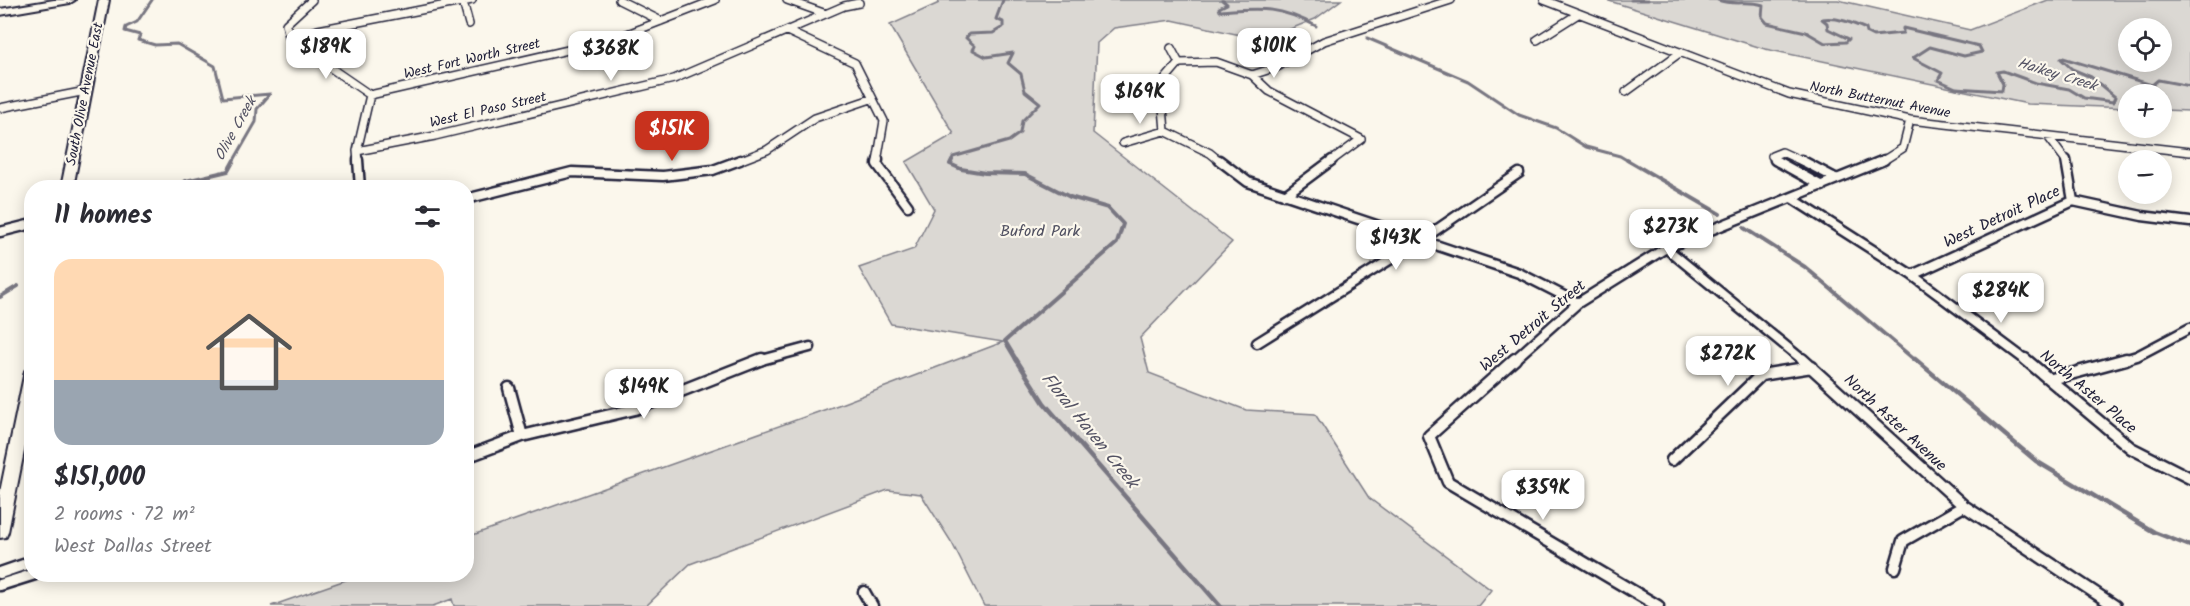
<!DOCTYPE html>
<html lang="en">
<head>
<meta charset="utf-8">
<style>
	body { margin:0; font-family:Kalam,sans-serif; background:#f2f2f3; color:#2b2b33; height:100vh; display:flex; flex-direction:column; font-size:22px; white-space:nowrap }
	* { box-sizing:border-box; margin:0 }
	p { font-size:20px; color:#7c7c81 }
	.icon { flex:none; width:33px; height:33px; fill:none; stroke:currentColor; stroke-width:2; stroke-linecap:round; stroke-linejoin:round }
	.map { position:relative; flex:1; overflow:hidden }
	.panel { position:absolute; left:24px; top:180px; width:450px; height:402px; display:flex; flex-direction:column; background:#fff; border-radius:24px; box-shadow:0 3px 15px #0003 }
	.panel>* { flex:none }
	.controls { position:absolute; left:2118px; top:18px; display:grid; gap:12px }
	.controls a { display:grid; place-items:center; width:54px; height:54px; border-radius:50%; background:#fff; box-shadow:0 3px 15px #0003; font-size:30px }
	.price { position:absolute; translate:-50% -51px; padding:0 14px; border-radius:12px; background:#fff; color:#222; font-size:20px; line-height:39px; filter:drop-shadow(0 2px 3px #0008) }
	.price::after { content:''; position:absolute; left:50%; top:36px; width:18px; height:14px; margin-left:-9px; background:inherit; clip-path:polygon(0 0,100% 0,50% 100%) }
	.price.on { background:#c8321e; color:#fff }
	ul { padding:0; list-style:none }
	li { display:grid; align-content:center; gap:12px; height:318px; padding:0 30px }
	li span { display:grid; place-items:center; height:186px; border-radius:18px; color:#555 }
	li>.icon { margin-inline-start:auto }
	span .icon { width:108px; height:108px; fill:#fffc; stroke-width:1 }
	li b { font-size:26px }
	h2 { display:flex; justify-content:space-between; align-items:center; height:72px; padding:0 30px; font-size:26px }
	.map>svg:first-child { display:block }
	.green { fill:#dbd8d3; stroke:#7e7d87; stroke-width:1.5; fill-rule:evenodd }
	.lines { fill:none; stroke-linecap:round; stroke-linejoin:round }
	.stream-far2 { stroke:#787681; stroke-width:3 }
	.stream-far1 { stroke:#787681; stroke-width:4 }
	.stream { stroke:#787681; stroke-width:4.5 }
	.street-far2-casing { stroke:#22223b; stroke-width:10 }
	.street-far1-casing { stroke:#22223b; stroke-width:13 }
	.street-casing { stroke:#22223b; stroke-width:15 }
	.secondary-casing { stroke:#22223b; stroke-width:4 }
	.street-far2 { stroke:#fbf7ec; stroke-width:7 }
	.street-far1 { stroke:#fbf7ec; stroke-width:8 }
	.street { stroke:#fbf7ec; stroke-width:10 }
	.secondary { fill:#fbf7ec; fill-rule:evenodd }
	.labels { text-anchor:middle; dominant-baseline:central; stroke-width:4.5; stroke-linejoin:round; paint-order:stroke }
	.far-street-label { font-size:14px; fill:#22223b; stroke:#fbf7ec }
	.far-water-label { font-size:15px; font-style:italic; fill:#545364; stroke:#fbf7ec }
	.street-label { font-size:16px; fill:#22223b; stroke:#fbf7ec }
	.park-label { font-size:16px; fill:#505061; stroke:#fbf7ec }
	.water-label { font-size:18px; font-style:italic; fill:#545364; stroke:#fbf7ec }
</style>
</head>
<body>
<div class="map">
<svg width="2190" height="606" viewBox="0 0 2190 606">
	<rect width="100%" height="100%" fill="#fbf7ec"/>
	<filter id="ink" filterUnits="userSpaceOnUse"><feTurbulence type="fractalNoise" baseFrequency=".0167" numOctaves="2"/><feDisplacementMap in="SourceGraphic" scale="12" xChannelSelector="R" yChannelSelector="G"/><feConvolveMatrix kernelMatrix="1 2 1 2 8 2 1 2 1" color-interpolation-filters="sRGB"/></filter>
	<g filter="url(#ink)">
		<path class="green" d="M938,0H1341L1315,19L1263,40L1172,20L1114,28L1097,43L1093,133L1232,242L1140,338L1149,373L1246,410L1315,414L1369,498L1491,590L1478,606H984L952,543L921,494L888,490L690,564L646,606H454L452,599L433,606H271L360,575L466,574L467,537L838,405L1003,342L891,324L859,268L914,249L934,209L906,162L954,134L890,25L939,3Z
			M1606,0H1838L1970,30L2048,0H2190V111L2162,110V94H2128V108L2028,104L1765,49ZM2128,28H2162V62H2128Z"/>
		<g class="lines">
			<path class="stream-far2" d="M152,0L137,22L126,27L125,31L140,35L138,40L155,45L177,44L215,66L223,98L270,94L257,109L256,122L233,162
				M1222,0L1227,4L1219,8L1220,11C1261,8 1279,6 1316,26
				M1631,0H1648
				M1718,0C1733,6 1747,0 1763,5L1762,17L1767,23L1806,32L1825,43L1846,42L1849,39L1828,29L1827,23L1822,19C1838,17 1852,23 1866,29L1867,33L1873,36L1903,33V28L1979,46L1982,52L1964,56L1930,47L1913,58L1942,73L1938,80L1956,88L2002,91L2003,84L1997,72L2003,71L2036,83L2069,89L2084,98L2113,102L2115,97L2091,77L2072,69L2061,59L2063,58L2152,85L2158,80L2190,86
				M1367,38L1468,81L1519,115L1556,128L1586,147L1620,156L1630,162
				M951,162L953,157L1009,141L1020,133L1022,121L1040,103L1025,91L1021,74L1008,63L1013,53L986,57L973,50L975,46L966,38L969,34L993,33L1003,27V22L996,19L1003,0"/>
			<path class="stream-far1" d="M952,160L950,164L961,169L985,173L1025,174L1070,197L1108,208L1123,224L1117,243L1005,341L1017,361
				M1627,160L1720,214
				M176,188L186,181L228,171L234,160
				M1744,228L1805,267L1916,361
				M0,297L18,286"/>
			<path class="stream" d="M1016,359L1044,403L1220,606
				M1915,359L2036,461L2154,532L2190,546"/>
			<defs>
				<path id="street-far2" d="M312,0L286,24L290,40L370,95L357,151L358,162
					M619,0L661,21
					M787,0L826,14
					M1544,0L1789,94L1910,120L2190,152
					M463,2L469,24
					M787,31L855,63L884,121L877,162
					M290,40L318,30L472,0
					M1537,40L1578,14
					M1171,48L1179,63L1161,84L1165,131L1210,153L1221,162
					M1179,63L1216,62L1252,75L1269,91L1361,139L1330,162
					M1252,75L1277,67L1324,41L1451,0
					M1626,92L1681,52
					M370,95L612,40L715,0
					M0,108L86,91
					M2049,138L2067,162
					M1123,143L1165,131
					M357,151L435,136L674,79L844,6L859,3
					M736,162L767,150L815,118L871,99
					M1778,162L1772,156L1782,152L1804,162
					M1881,162L1903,148L1910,120"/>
				<path id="street-far1" d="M358,160L360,188
					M878,160L877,164L908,206
					M1219,160L1248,182L1519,273L1578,303
					M1775,160L1822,186
					M1801,160L1837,179
					M1285,195L1332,160
					M466,199L572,172L663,176L713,170L740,160
					M1793,199L1912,275L2027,361
					M2073,201L2142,216L2190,222
					M0,232L32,224
					M1666,248L1804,361
					M466,273L467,276
					M1912,275L2073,201L2066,160
					M1257,343L1423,239L1519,173
					M758,361L810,347
					M1513,361L1578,303L1666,248L1884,160
					M2120,361L2137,356L2190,328"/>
				<path id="street" d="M1515,359L1429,436L1448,482L1658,606
					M1802,359L1964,506L2115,606
					M2025,359L2131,448L2190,478
					M2052,379L2126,359
					M509,388L522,436
					M466,457L522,436L635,409L762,359
					M1672,460L1761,375L1812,367
					M1895,568L1903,541L1964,506
					M0,573L32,562
					M0,585L35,574
					M864,592L872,606"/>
				<path id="secondary" d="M54,0H75L70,3L0,15V9Z
					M99,0H109L73,188H61Z
					M32,366V411L8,532L6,537L0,538V492L25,371Z"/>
			</defs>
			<use href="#street-far2" class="street-far2-casing"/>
			<use href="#street-far1" class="street-far1-casing"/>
			<use href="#street" class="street-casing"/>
			<use href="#secondary" class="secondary-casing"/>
			<use href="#street-far2" class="street-far2"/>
			<use href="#street-far1" class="street-far1"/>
			<use href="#street" class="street"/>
			<use href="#secondary" class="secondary"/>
		</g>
	</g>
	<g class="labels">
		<g class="far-street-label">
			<text transform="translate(472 59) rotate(-13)">West Fort Worth Street</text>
			<text transform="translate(85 94) rotate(-79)">South Olive Avenue East</text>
			<text transform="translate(1880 100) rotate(11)">North Butternut Avenue</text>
			<text transform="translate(488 110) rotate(-13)">West El Paso Street</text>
		</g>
		<g class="far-water-label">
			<text transform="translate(2057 75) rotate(17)">Haikey Creek</text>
			<text transform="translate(236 129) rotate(-61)">Olive Creek</text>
		</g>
		<g class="street-label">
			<text transform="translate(2002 217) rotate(-25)">West Detroit Place</text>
			<text transform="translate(1533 326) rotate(-40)">West Detroit Street</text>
			<text transform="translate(2088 392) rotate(40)">North Aster Place</text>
			<text transform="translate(1895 423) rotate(43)">North Aster Avenue</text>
		</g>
		<g class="park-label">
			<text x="1040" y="231">Buford Park</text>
		</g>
		<g class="water-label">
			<text transform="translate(1089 431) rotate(51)">Floral Haven Creek</text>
		</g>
	</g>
</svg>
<div class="controls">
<a><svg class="icon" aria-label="locate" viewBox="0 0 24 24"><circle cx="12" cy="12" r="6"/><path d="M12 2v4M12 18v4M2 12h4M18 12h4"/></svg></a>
<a>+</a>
<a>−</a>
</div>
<b class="price" style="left:1274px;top:79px">$101K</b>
<b class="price" style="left:326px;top:80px">$189K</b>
<b class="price" style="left:611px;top:82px">$368K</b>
<b class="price" style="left:1140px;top:125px">$169K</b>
<b class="price on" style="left:672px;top:162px">$151K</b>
<b class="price" style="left:1671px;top:260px">$273K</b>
<b class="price" style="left:1396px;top:271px">$143K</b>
<b class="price" style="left:2001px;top:324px">$284K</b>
<b class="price" style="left:1728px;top:387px">$272K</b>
<b class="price" style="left:644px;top:420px">$149K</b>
<b class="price" style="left:1543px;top:521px">$359K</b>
<section class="panel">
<h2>11 homes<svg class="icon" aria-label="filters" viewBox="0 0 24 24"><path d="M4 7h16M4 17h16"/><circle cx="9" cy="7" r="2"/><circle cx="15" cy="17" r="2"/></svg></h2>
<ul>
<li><span style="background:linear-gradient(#ffd9b3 65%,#9aa5b1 0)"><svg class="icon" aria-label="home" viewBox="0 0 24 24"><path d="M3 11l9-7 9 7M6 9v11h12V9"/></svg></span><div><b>$151,000</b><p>2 rooms · 72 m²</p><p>West Dallas Street</p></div></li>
</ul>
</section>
</div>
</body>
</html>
